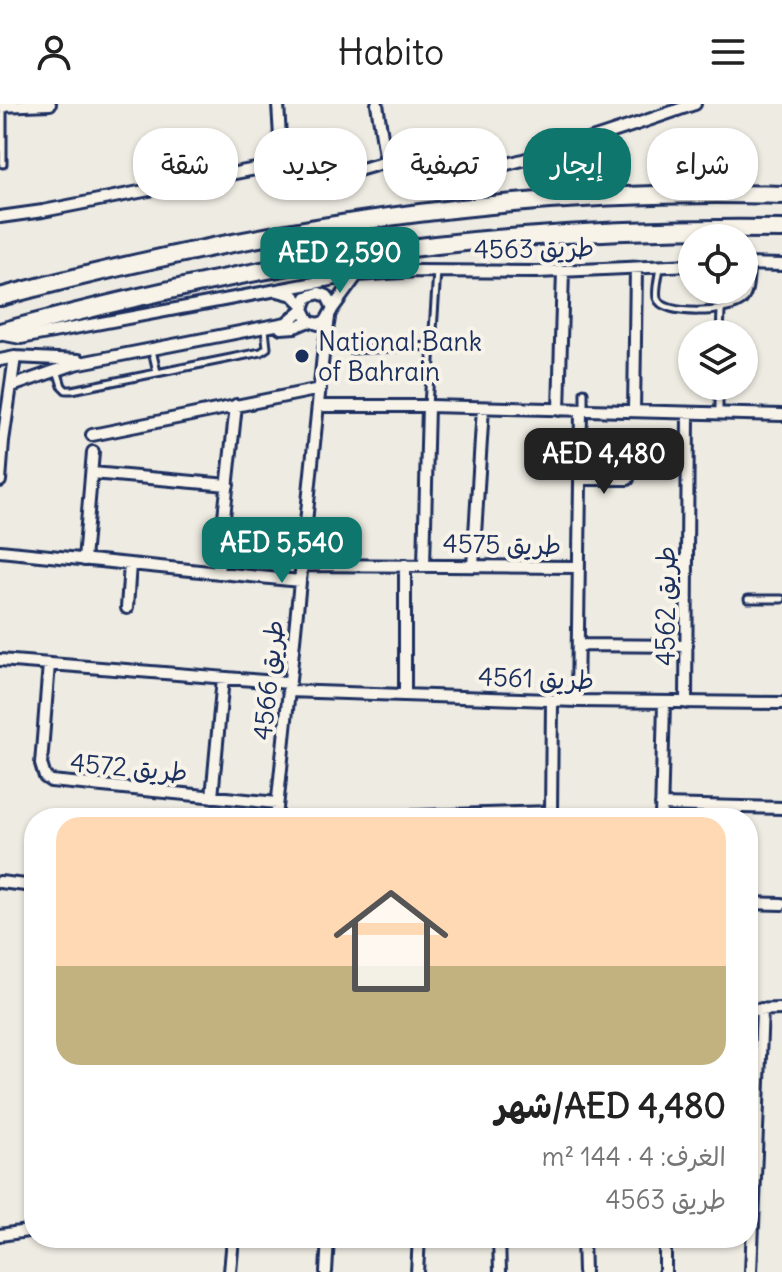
<!DOCTYPE html>
<html lang="ar">
<head>
<meta charset="utf-8">
<style>
	body { margin:0; font-family:Delius,"Playpen Sans Arabic",sans-serif; background:#f2f2f2; color:#222; direction:rtl; height:100vh; display:flex; flex-direction:column; font-size:30px; white-space:nowrap }
	* { box-sizing:border-box; margin:0 }
	p { font-size:26px; color:#767676 }
	.icon { flex:none; width:44px; height:44px; fill:none; stroke:currentColor; stroke-width:2; stroke-linecap:round; stroke-linejoin:round }
	.map { position:relative; flex:1; overflow:hidden; direction:ltr }
	.drawer { position:absolute; left:24px; top:704px; width:734px; height:440px; display:flex; flex-direction:column; background:#fff; border-radius:32px; box-shadow:0 2px 6px #0004; direction:rtl }
	.drawer>* { flex:none }
	.hud { position:absolute; left:24px; top:24px; width:734px; height:72px; direction:rtl; display:flex; gap:16px }
	.tools { position:absolute; left:678px; top:120px; display:grid; gap:16px }
	.tools a { display:grid; place-items:center; width:80px; height:80px; border-radius:50%; background:#fff; box-shadow:0 2px 6px #0004; font-size:40px }
	.price { position:absolute; translate:-50% -68px; padding:0 18px; border-radius:16px; background:#0f766e; color:#fff; font-size:26px; line-height:52px; filter:drop-shadow(0 2px 4px #0008) }
	.price::after { content:''; position:absolute; left:50%; top:48px; width:24px; height:18px; margin-left:-12px; background:inherit; clip-path:polygon(0 0,100% 0,50% 100%) }
	.price.on { background:#222; color:#fff }
	ul { padding:0; list-style:none }
	li { display:grid; align-content:center; gap:16px; height:424px; padding:0 32px }
	li+li { border-top:2px solid #e0e0e0 }
	li span { display:grid; place-items:center; height:248px; border-radius:24px; color:#555 }
	li>.icon { margin-inline-start:auto }
	span .icon { width:144px; height:144px; fill:#fffc; stroke-width:1 }
	li b { font-size:34px }
	.chip { padding:0 28px; border-radius:32px; background:#fff; box-shadow:0 2px 6px #0004; font-size:28px; line-height:72px }
	.chip.on { background:#0f766e; color:#fff }
	header { display:flex; justify-content:space-between; align-items:center; height:104px; padding:0 32px; background:#fff; font-size:36px; font-weight:600 }
	.map>svg:first-child { display:block }
	.lines { fill:none; stroke-linecap:round; stroke-linejoin:round }
	.lane-casing { stroke:#1b2f5e; stroke-width:11 }
	.street-casing { stroke:#1b2f5e; stroke-width:16 }
	.primary-casing { stroke:#1b2f5e; stroke-width:22 }
	.lane { stroke:#f7f3e8; stroke-width:5 }
	.street { stroke:#f7f3e8; stroke-width:10 }
	.primary { stroke:#f7f3e8; stroke-width:16 }
	.poi-dot { fill:#1b2f5e; stroke:#f7f3e8; stroke-width:3 }
	.labels { text-anchor:middle; dominant-baseline:central; stroke-width:8; stroke-linejoin:round; paint-order:stroke }
	.street-label { font-size:26px; fill:#1b2f5e; stroke:#f7f3e8 }
	.poi-label { font-size:26px; fill:#1b2f5e; stroke:#f7f3e8; text-anchor:start }
</style>
</head>
<body>
<header><svg class="icon" aria-label="menu" viewBox="0 0 24 24"><path d="M4 6h16M4 12h16M4 18h16"/></svg>Habito<svg class="icon" aria-label="person" viewBox="0 0 24 24"><circle cx="12" cy="8" r="4"/><path d="M4 21q1-7 8-7t8 7"/></svg></header>
<div class="map">
<svg width="782" height="1168" viewBox="0 0 782 1168">
	<rect width="100%" height="100%" fill="#eeebe2"/>
	<filter id="ink" filterUnits="userSpaceOnUse"><feTurbulence type="fractalNoise" baseFrequency=".0125" numOctaves="2"/><feDisplacementMap in="SourceGraphic" scale="16" xChannelSelector="R" yChannelSelector="G"/><feConvolveMatrix kernelMatrix="1 2 1 2 8 2 1 2 1" color-interpolation-filters="sRGB"/></filter>
	<g filter="url(#ink)">
		<g class="lines">
			<defs>
				<path id="lane" d="M3,60V3
					M660,163C659,172 655,186 657,194C662,213 732,209 743,197C751,188 749,173 751,162
					M720,230L721,207
					M152,246L157,268
					M350,246L432,242
					M57,266L62,282L66,286H72L261,248L267,244L265,225
					M584,288V305
					M428,301L437,167
					M719,308V282
					M748,495H782"/>
				<path id="street" d="M377,0L386,58
					M0,2L50,0
					M275,59L296,72L320,77L386,58L429,42L443,44C448,53 454,63 464,66C490,73 659,12 695,0
					M0,113L43,107L271,62L281,50L278,0
					M744,160L782,161
					M278,187L293,191L303,201
					M333,204L357,171
					M281,224L295,223L309,217L318,220L326,217L333,204L327,192L319,189L307,193L303,205L309,217
					M0,230L21,234L357,171L417,167L537,168L692,161
					M0,256L15,253L79,256
					M12,282L75,260L286,219L303,205
					M318,302H428L782,311
					M559,306L563,167
					M634,307L636,164
					M92,331L320,285
					M92,369L228,381
					M580,375H628
					M0,377L3,337L15,253
					M0,447L300,477
					M84,456L93,348
					M301,461L579,463
					M424,461L428,302
					M473,462L483,304
					M218,469L236,301
					M127,504L130,460
					M578,541L687,542
					M0,556L290,579
					M49,560L41,660L45,673L51,677L277,699
					M288,587L577,597L782,599
					M405,591V461
					M577,597L581,306
					M686,599L688,309
					M212,693L223,574
					M661,701L782,704
					M551,712L552,597
					M276,714L323,251L329,214
					M353,714L551,708
					M661,714L664,599
					M0,778L34,782
					M748,799L782,800
					M748,906L782,905
					M0,1131L34,1126
					M499,1134L500,1168
					M583,1134L584,1168
					M665,1134V1168
					M230,1168L233,1134
					M326,1168L328,1134
					M417,1168L419,1134
					M751,1168L762,905"/>
				<path id="primary" d="M0,193C258,124 515,83 782,91
					M0,228C115,197 233,169 351,152C493,131 638,123 782,125"/>
			</defs>
			<use href="#lane" class="lane-casing"/>
			<use href="#street" class="street-casing"/>
			<use href="#primary" class="primary-casing"/>
			<use href="#lane" class="lane"/>
			<use href="#street" class="street"/>
			<use href="#primary" class="primary"/>
		</g>
	</g>
	<circle class="poi-dot" cx="302" cy="252" r="8"/>
	<g class="labels">
		<g class="street-label">
			<text transform="translate(534 144) rotate(-1)">طريق 4563</text>
			<text transform="translate(502 440) rotate(1)">طريق 4575</text>
			<text transform="translate(665 502) rotate(-90)">طريق 4562</text>
			<text transform="translate(536 574) rotate(2)">طريق 4561</text>
			<text transform="translate(268 576) rotate(-84)">طريق 4566</text>
			<text transform="translate(129 663) rotate(5)">طريق 4572</text>
		</g>
		<g class="poi-label">
			<text x="318" y="237">National Bank<tspan x="318" dy="30">of Bahrain</tspan></text>
		</g>
	</g>
</svg>
<div class="tools">
<a><svg class="icon" aria-label="locate" viewBox="0 0 24 24"><circle cx="12" cy="12" r="6"/><path d="M12 2v4M12 18v4M2 12h4M18 12h4"/></svg></a>
<a><svg class="icon" aria-label="layers" viewBox="0 0 24 24"><path d="M12 4l9 5-9 5-9-5zM3 14l9 5 9-5"/></svg></a>
</div>
<b class="price" style="left:340px;top:191px">AED 2,590</b>
<b class="price on" style="left:604px;top:392px">AED 4,480</b>
<b class="price" style="left:282px;top:481px">AED 5,540</b>
<div class="hud">
<a class="chip">شراء</a>
<a class="chip on">إيجار</a>
<a class="chip">تصفية</a>
<a class="chip">جديد</a>
<a class="chip">شقة</a>
</div>
<section class="drawer">
<ul>
<li><span style="background:linear-gradient(#ffd9b3 60%,#c2b280 0)"><svg class="icon" aria-label="home" viewBox="0 0 24 24"><path d="M3 11l9-7 9 7M6 9v11h12V9"/></svg></span><div><b>AED 4,480/شهر</b><p>الغرف: 4 · 144 m²</p><p>طريق 4563</p></div></li>
</ul>
</section>
</div>
</body>
</html>
